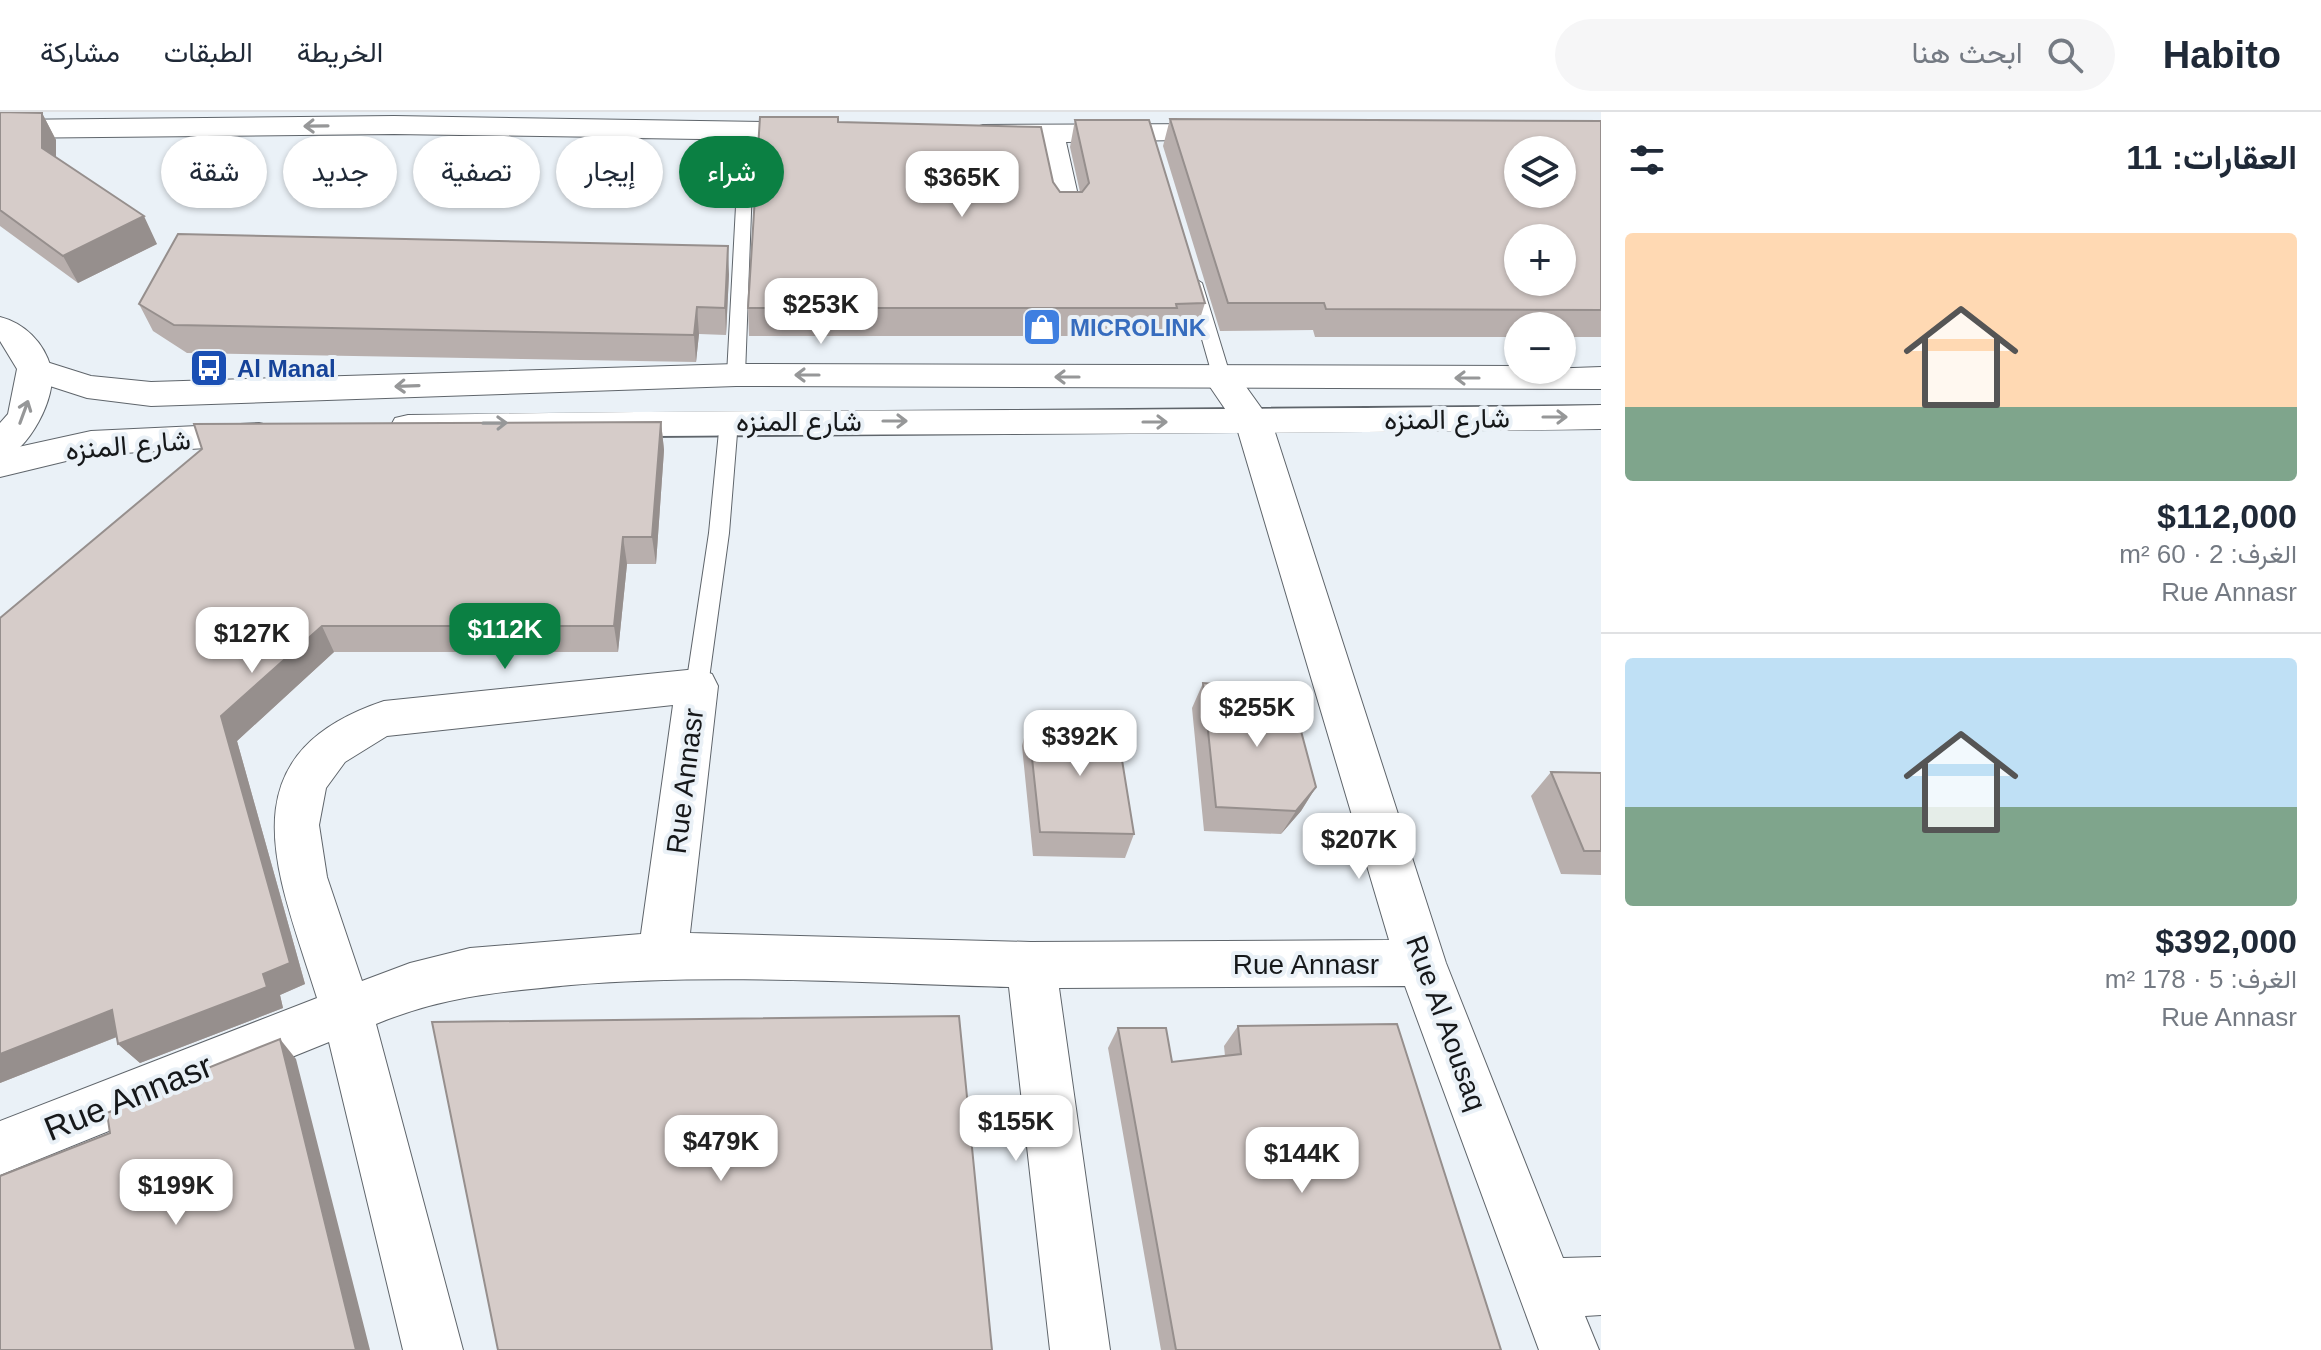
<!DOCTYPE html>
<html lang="ar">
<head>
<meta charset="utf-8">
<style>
	body { margin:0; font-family:Helvetica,Vazirmatn,sans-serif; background:#f6f6f7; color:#1f2937; direction:rtl; height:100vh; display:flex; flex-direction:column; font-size:30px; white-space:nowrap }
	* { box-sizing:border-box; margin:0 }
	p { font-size:26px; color:#747a83 }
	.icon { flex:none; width:44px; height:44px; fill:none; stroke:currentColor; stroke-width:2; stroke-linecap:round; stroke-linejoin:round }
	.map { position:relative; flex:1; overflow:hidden; direction:ltr }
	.drawer { display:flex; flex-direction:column; background:#fff; width:720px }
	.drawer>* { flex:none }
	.hud { position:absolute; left:24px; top:24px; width:760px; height:72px; direction:rtl; display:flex; gap:16px }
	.buttons { position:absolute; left:1504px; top:24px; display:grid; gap:16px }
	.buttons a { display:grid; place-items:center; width:72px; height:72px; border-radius:50%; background:#fff; box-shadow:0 2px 6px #0004; font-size:40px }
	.price { position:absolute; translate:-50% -68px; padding:0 18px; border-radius:16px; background:#fff; color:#222; font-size:26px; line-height:52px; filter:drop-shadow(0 2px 4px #0008) }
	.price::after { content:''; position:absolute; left:50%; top:48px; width:24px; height:18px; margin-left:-12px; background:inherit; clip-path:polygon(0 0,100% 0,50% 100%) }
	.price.on { background:#0b8043; color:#fff }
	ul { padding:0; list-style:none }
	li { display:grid; align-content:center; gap:16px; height:424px; padding:0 24px }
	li+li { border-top:2px solid #e0e1e3 }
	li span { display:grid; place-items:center; height:248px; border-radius:8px; color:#555 }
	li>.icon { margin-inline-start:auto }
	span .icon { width:144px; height:144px; fill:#fffc; stroke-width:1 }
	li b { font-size:34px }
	h2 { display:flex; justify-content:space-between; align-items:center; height:96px; padding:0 24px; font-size:34px }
	.chip { padding:0 28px; border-radius:36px; background:#fff; box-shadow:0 2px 6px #0004; font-size:28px; line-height:72px }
	.chip.on { background:#0b8043; color:#fff }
	header { display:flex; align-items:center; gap:48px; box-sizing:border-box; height:112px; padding:0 40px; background:#fff; border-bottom:2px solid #e0e1e3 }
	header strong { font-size:38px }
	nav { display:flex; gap:44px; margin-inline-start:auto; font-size:28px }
	.search { width:560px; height:72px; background:#f6f6f7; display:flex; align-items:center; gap:20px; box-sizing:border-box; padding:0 28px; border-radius:44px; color:#747a83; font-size:30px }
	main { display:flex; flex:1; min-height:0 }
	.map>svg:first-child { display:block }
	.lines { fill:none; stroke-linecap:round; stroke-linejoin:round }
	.lane-casing { stroke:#5f656b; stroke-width:2 }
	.street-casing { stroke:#5f656b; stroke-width:2 }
	.secondary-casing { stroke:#5f656b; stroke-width:2 }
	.primary-casing { stroke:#5f656b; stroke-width:2 }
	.lane { fill:#fff; fill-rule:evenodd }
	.street { fill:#fff; fill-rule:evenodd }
	.secondary { fill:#fff; fill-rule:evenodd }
	.primary { fill:#fff; fill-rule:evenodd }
	.wall { fill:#b8afad }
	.shaded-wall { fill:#968f8d }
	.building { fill:#d6ccc9; stroke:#968f8d; stroke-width:2; fill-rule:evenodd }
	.oneway { stroke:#969798 }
	.labels { text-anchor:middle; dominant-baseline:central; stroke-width:8; stroke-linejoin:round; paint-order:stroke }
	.far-shop-label { font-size:24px; font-weight:bold; fill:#366cbe; stroke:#eaf1f7; text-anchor:start }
	.far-transit-label { font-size:24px; font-weight:bold; fill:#164399; stroke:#eaf1f7; text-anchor:start }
	.street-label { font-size:28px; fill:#16181a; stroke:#eaf1f7 }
	.near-street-label { font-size:34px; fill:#16181a; stroke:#eaf1f7 }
</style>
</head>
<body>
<header>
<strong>Habito</strong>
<div class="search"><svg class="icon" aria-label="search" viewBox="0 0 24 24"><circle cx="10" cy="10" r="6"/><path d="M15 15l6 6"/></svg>ابحث هنا</div>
<nav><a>الخريطة</a><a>الطبقات</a><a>مشاركة</a></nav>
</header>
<main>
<section class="drawer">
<h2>العقارات: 11<svg class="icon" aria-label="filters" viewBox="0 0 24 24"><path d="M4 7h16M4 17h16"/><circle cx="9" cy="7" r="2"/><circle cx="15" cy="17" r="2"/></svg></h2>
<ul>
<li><span style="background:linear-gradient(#ffd9b3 70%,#7fa58c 0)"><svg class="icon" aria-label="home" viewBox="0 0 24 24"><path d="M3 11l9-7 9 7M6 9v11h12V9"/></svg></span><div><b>$112,000</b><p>الغرف: 2 · 60 m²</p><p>Rue Annasr</p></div></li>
<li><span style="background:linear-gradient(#bfe0f5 60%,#7fa58c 0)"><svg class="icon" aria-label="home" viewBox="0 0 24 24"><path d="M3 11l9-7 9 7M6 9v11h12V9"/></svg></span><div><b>$392,000</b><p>الغرف: 5 · 178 m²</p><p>Rue Annasr</p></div></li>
</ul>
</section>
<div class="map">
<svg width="1601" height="1238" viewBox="0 0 1601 1238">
	<rect width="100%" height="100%" fill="#eaf1f7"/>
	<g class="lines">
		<defs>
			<path id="lane" d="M747,15L754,19L745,263L736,269L727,263L740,19Z
				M1194,166L1202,171L1231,266L1228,270H1216L1213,266L1186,171Z
				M729,303L738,309L729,421L708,574L697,582L686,574L709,421L720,309Z"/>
			<path id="street" d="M394,4L819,11L829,14L833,20L829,26L819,29L636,26L624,80L620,86H598L594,80L607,25L394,22L0,26V8Z
				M1227,12L1237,15L1241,21L1237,27L1066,30L1081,97L1077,104H1055L1051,97L1037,30L973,28L969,22L973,16L983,13Z
				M1222,255L1234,258L1272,311L1446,851L1563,1146L1601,1145V1203L1585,1204L1599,1238H1539L1405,874L1059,876L1110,1238H1050L1009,875C863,871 717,861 571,873C499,880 444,884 376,912L463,1238H403L329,930L0,1063V1009L317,886C279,764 220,644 384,589L697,557L712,562L718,574L690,821L1031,830L1389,828L1236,313L1204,266L1210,258ZM673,593L641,822L470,836L410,851L362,869L327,765L319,713L326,676L345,650L387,624Z"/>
			<path id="secondary" d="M34,246L91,264L151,270L736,252L1518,254V258L1601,255V277L736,274L151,294L87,286L22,265L17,257L22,249Z
				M1601,293V317C1203,324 806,320 408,327L395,324L390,315L395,306L408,303C806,296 1203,300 1601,293Z
				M259,311L272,314L277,323L272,332L91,343L0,365V339L91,319Z"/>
			<path id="primary" d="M0,205C24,211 44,230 51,256C58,284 28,341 0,348V311L8,302L17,257L0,229Z"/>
		</defs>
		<use href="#lane" class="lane-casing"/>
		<use href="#street" class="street-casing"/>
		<use href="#secondary" class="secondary-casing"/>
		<use href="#primary" class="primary-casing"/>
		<use href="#lane" class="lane"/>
		<use href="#street" class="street"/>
		<use href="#secondary" class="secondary"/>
		<use href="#primary" class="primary"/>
	</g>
	<path class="wall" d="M0,0L42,1L56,28V45L157,132L78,171L0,114Z
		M1170,7L1601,9V225H1562V214H1518V225H1315L1313,218L1220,219L1163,34Z
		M1075,8L1205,191L1196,219H1171L1170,224H749L748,196L838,10L1060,80H1080L1070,35Z
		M729,162L726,223L699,222L696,250L187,241L153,219L139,192Z
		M661,310L664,338L656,452H627L618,540H334L237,629L305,872L280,883L283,896L140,951L118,932L117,925L0,971V506Z
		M1203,571L1316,675L1301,699L1281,722L1204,719L1192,596Z
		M1028,609L1134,722L1125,746L1033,744L1022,634Z
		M1551,660L1601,661V763L1561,762L1531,684Z
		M1238,914L1501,1238H1161L1108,936L1118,916L1172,950L1225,944L1224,934Z"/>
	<path class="shaded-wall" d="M42,1L56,28V63L42,36Z
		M144,104L157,132L78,171L63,144Z
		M728,134L729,162L726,223L725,196Z
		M697,195L699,222L696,250L694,223Z
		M661,310L664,338L656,452L652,425Z
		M623,425L627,452L618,540L614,514Z
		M322,514L334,540L237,629L305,872L280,883L283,896L140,951L118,932L263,862L221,604Z
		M1316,675L1301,699L1281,722L1296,699Z
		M112,898L134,918L0,971V942Z
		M280,927L296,947L370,1238H356Z"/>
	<path class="building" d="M0,0L42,1V36L144,104L63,144L0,98Z
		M760,5H838V10L1041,15L1053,70L1060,80H1082L1089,71L1075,8H1149L1205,191L1176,192L1177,196H748Z
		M1170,7L1601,9V198L1326,197L1324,191H1228ZM1518,38H1562V82H1518ZM1518,126H1562V170H1518Z
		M178,122L728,134L725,196L697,195L694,223L174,213L139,192Z
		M661,310L652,425H623L614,514H322L221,604L290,851L263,862L267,875L118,932L112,898L0,942V506L202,337L194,312Z
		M1203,571L1290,578L1316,675L1296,699L1216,695Z
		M1028,609L1116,611L1134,722L1040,720Z
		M1551,660L1601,661V739H1584Z
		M959,904L992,1238H498L432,910Z
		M1397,912L1501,1238H1176L1118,916H1166L1172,950L1241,942L1238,914Z
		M280,927L356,1238H0V1064L110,1021L107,1001L129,992L128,988Z"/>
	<defs><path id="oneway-shaft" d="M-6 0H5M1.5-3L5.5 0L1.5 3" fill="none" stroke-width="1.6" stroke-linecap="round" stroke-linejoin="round" transform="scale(2)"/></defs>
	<g class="oneway">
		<use href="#oneway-shaft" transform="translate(316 14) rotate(179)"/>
		<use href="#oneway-shaft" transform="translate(807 263) rotate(-180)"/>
		<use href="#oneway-shaft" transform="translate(1067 265) rotate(-180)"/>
		<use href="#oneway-shaft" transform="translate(1467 266) rotate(180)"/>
		<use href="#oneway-shaft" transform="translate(407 274) rotate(178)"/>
		<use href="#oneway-shaft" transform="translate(24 300) rotate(-70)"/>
		<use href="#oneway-shaft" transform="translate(1555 305)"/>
		<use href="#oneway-shaft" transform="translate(895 309)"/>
		<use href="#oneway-shaft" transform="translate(1155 310)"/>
		<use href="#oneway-shaft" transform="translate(495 311) rotate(-1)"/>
	</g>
	<defs>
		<symbol id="shop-square" viewBox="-11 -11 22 22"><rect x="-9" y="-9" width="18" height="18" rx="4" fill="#3f7fe0" stroke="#eaf1f7"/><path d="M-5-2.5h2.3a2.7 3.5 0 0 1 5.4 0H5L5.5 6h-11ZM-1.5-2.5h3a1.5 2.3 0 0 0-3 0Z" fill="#fff"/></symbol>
		<symbol id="bus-square" viewBox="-11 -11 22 22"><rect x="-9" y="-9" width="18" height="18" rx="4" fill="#1a4fb4" stroke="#eaf1f7"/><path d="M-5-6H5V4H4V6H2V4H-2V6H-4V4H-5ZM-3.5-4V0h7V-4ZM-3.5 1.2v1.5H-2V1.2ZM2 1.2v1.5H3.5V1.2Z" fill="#fff"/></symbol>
	</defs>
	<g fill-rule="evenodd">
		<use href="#shop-square" x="1020" y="193" width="44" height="44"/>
		<use href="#bus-square" x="187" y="234" width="44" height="44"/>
	</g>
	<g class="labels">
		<g class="far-shop-label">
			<text x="1070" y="215">MICROLINK</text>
		</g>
		<g class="far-transit-label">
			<text x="237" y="256">Al Manal</text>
		</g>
		<g class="street-label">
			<text transform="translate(1447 307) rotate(-1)">شارع المنزه</text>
			<text x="799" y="309">شارع المنزه</text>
			<text transform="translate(128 333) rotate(-5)">شارع المنزه</text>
			<text transform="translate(685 669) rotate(-83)">Rue Annasr</text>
			<text x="1306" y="852">Rue Annasr</text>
			<text transform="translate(1446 911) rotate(70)">Rue Al Aousaq</text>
		</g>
		<g class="near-street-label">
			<text transform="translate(128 985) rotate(-22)">Rue Annasr</text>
		</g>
	</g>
</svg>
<div class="buttons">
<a><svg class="icon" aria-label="layers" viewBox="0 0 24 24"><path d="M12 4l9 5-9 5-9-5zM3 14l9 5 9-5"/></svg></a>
<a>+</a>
<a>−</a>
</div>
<b class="price" style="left:962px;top:107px">$365K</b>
<b class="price" style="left:821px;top:234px">$253K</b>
<b class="price on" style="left:505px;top:559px">$112K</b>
<b class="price" style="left:252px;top:563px">$127K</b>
<b class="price" style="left:1257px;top:637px">$255K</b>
<b class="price" style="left:1080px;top:666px">$392K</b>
<b class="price" style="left:1359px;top:769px">$207K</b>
<b class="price" style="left:1016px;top:1051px">$155K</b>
<b class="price" style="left:721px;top:1071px">$479K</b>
<b class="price" style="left:1302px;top:1083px">$144K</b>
<b class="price" style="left:176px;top:1115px">$199K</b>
<div class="hud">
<a class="chip on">شراء</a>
<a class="chip">إيجار</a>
<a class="chip">تصفية</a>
<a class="chip">جديد</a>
<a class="chip">شقة</a>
</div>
</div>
</main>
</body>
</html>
